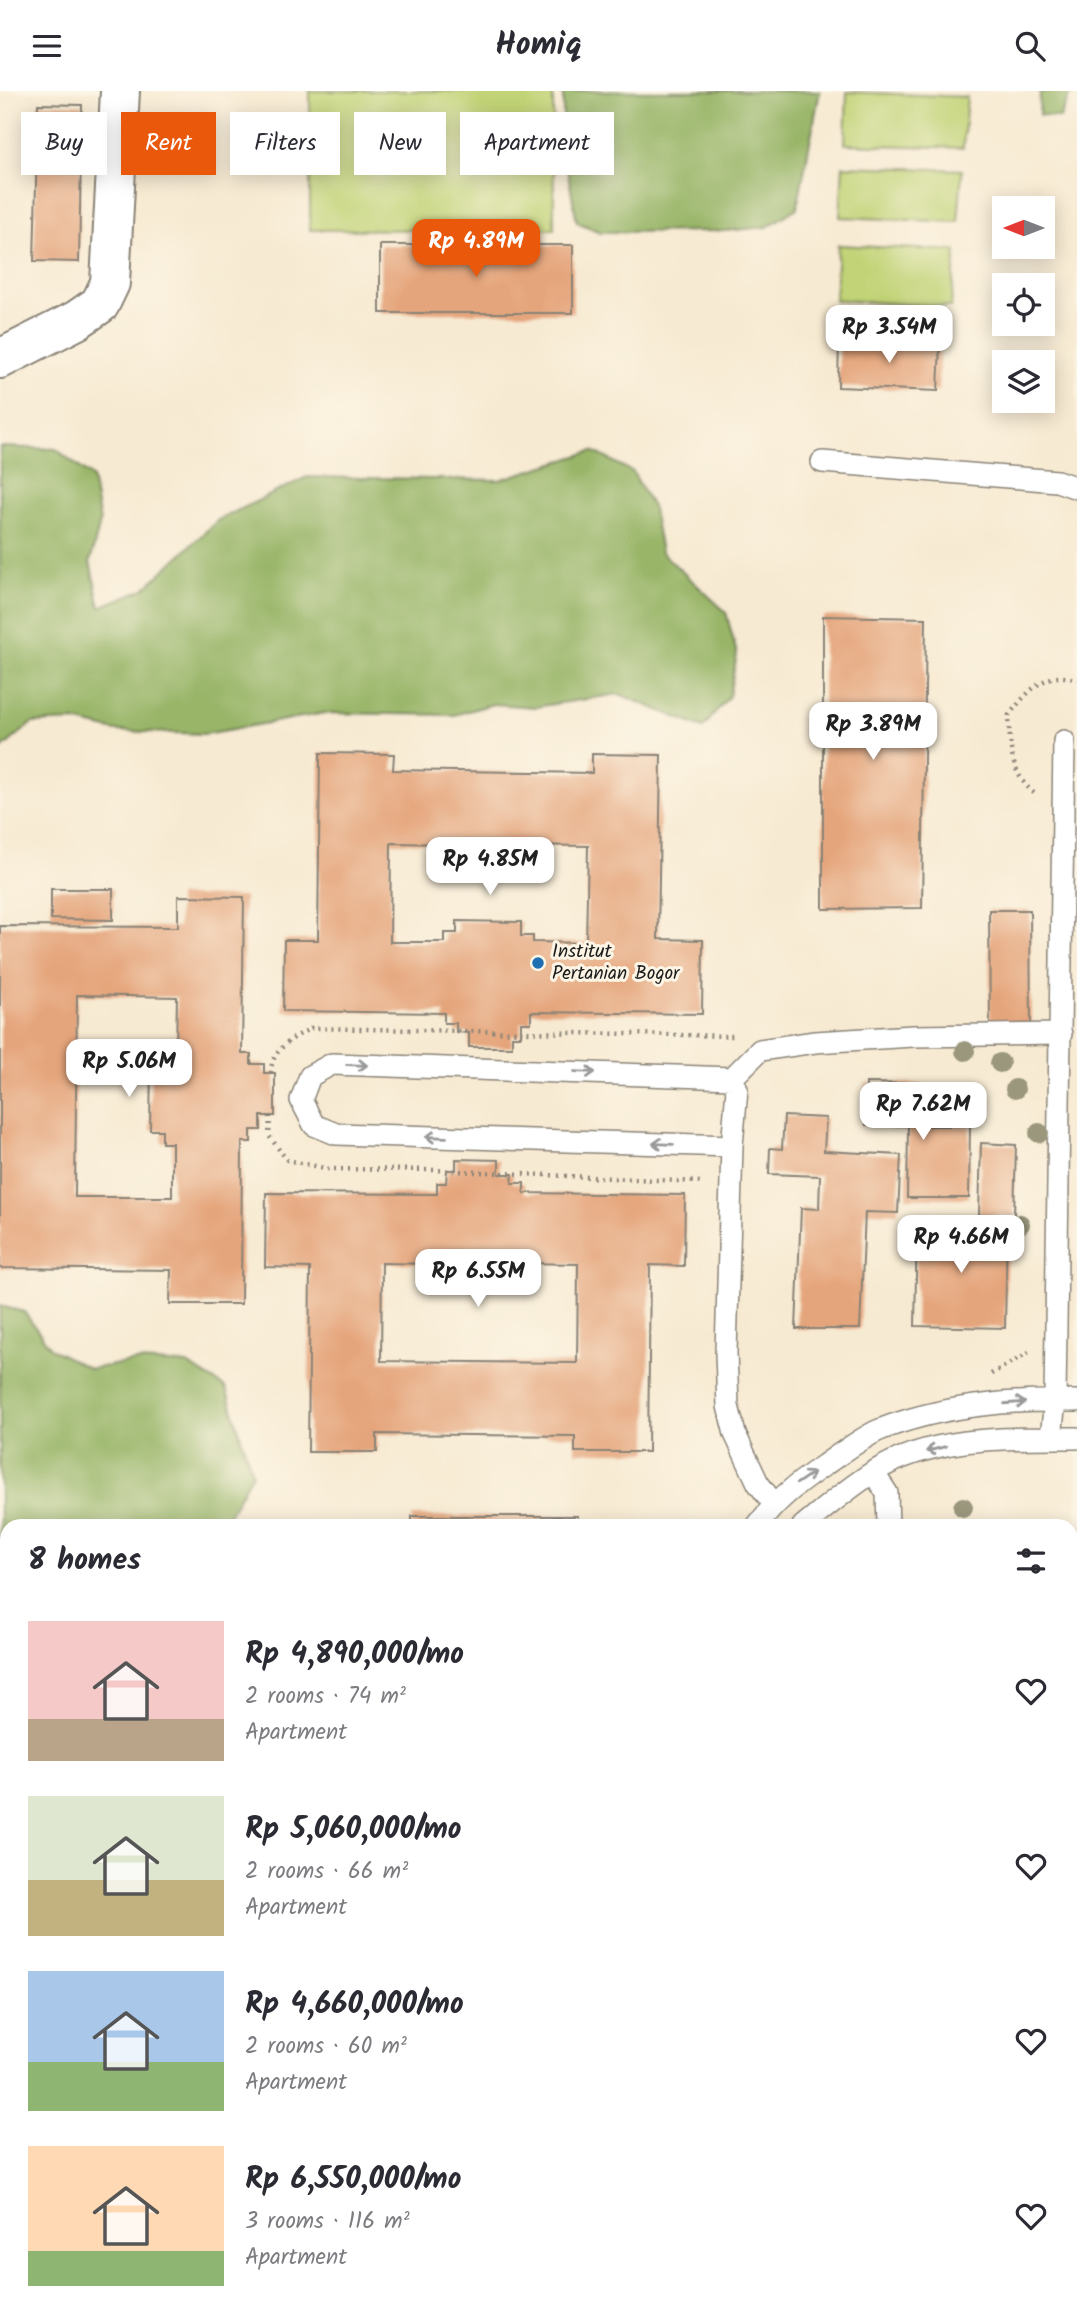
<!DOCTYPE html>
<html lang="en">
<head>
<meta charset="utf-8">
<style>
	body { margin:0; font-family:Kalam,sans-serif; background:#f2f2f3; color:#2b2b33; height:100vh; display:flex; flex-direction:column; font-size:26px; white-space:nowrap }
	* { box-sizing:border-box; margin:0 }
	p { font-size:23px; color:#7c7c81 }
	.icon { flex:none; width:38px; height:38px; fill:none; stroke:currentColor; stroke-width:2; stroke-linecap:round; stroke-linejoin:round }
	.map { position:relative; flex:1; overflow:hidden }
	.drawer { position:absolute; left:0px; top:1428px; width:1078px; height:798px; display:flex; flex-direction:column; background:#fff; border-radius:21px 21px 0 0; box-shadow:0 4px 18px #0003 }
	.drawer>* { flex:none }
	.guide { position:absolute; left:21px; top:21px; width:700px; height:63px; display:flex; gap:14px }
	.needle { width:46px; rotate:270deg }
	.fabs { position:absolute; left:992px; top:105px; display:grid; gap:14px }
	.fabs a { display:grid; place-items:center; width:63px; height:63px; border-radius:0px; background:#fff; box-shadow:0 4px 18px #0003; font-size:35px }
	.price { position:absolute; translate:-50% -60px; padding:0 16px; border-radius:14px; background:#fff; color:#222; font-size:23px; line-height:46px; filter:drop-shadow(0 2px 4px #0008) }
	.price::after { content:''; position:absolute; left:50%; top:42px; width:21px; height:16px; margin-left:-10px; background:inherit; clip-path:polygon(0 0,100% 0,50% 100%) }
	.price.on { background:#ea580c; color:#fff }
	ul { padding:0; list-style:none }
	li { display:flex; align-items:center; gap:21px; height:175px; padding:0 28px }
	li span { display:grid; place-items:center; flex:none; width:196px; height:140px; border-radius:0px; color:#555 }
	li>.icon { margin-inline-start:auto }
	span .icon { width:84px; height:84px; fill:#fffc; stroke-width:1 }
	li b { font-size:30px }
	h2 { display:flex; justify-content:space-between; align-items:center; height:84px; padding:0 28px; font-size:30px }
	.pill { padding:0 24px; border-radius:0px; background:#fff; box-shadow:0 4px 18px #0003; font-size:24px; line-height:63px }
	.pill.on { background:#ea580c; color:#fff }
	header { display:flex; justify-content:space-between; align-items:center; height:91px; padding:0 28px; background:#fff; font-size:32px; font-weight:700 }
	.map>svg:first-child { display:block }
	.green { fill:#c1d376; stroke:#6e7849; stroke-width:2 }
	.forest { fill:#98b567; stroke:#5a6842; stroke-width:2 }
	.building { fill:#e5a57c; fill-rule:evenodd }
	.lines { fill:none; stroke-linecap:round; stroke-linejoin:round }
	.service-casing { stroke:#8a8377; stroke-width:24 }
	.tertiary-casing { stroke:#8a8377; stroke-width:42 }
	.path { stroke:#8a8377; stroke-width:4.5; stroke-dasharray:2 5; stroke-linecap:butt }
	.service { stroke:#fff; stroke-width:21 }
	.tertiary { stroke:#fff; stroke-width:38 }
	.tree { fill:#9a977d }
	.oneway { stroke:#999 }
	.poi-dot { fill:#1f6fb2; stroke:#fcf5e5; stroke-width:2.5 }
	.labels { text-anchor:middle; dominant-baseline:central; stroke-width:6; stroke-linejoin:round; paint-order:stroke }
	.poi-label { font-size:19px; fill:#1c1c1c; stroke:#fcf5e5; text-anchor:start }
</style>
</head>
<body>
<header><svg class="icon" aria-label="menu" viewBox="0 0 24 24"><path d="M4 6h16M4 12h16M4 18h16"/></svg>Homiq<svg class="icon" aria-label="search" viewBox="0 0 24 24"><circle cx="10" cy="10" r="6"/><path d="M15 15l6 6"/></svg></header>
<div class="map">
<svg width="1077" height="2226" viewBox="0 0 1077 2226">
	<rect width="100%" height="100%" fill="#fcf5e5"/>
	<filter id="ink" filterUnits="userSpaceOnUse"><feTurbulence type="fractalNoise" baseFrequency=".0143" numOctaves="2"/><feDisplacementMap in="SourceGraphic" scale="14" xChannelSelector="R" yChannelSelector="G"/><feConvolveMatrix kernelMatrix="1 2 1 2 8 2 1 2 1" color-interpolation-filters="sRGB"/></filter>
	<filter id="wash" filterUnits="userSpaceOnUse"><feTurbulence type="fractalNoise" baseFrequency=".00686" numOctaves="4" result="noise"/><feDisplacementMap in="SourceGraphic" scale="28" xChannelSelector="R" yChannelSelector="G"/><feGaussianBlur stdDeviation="1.57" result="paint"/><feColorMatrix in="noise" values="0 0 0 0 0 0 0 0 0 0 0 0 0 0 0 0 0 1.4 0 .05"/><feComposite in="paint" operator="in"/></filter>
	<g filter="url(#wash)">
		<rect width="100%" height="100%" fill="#f7ead2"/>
		<path class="green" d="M310,0H553L554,138L310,139Z
			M847,1L967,6L963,57L845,53Z
			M843,75L962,79L958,131L840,126Z
			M838,154L956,160L951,216L835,209Z"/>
		<path class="forest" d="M563,0H820L797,117L767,136L724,140L600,141L577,131L563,56Z
			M1040,0H1071L1060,27L1039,24Z
			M0,356L56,358L92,386L100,431L90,471L100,516L144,498L218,429L307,386L499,389L593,360L633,381L653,418L661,461L726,521L737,563L729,605L703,637L619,603L535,616L493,613L454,624L325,622L205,643L116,640L74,630L32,632L0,659Z
			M0,1215L24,1221L51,1258L90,1278L137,1270L187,1273L226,1297L252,1382L223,1435H7V1900L0,1907Z
			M1077,2196V2226L787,2225L788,2219H1071V2198Z"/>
		<g id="blocks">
			<path class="building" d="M38,13L82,14L79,171L34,170Z
				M380,154H573V222H380Z
				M839,248L940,252L938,300L838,296Z
				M823,525L926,527L922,817L823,818Z
				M320,662L394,663L393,679L592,682V663L661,664L658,848L703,849L702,923L531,921V932H521V945H512V956H469V942L456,941V932H444V922L283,920L284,849H318ZM391,752L588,755L586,852L533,851V845H521V831L457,830V842H444V851H390Z
				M51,798H113V829L51,828Z
				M178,805L244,806L242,963H251V973H264V982H275V1025H261V1039H251V1051H242L241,1213H170L171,1179L0,1177V835L178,836ZM77,904L177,906L176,959L165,958V970H151L150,1039H162V1052H172V1106H75Z
				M989,819H1030L1031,935L990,936Z
				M866,992L923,993V1035H970L969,1107H907L908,1035L866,1034Z
				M784,1025L826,1027L824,1060L901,1064L898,1122L865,1121L860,1238H796L801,1117L819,1118L820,1085L769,1083L770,1057L782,1058Z
				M981,1052L1016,1054L1014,1125L979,1124Z
				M456,1068L499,1069V1083H513L512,1092H524V1102L685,1104L684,1175L650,1174L648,1361H575V1345L377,1343V1361H308L310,1177L265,1176L266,1102L437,1103V1092H446L447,1079H456ZM382,1172L435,1173V1180H447V1194H511V1182L524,1183V1172L578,1173L577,1272L381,1270Z
				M917,1132L1007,1134L1005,1237L915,1235Z
				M412,1425H578V1435H412Z
				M1071,1476H1077V1652H1071Z
				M1071,1757H1077V1939H1071Z
				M1071,2044H1077V2139H1071Z"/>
		</g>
	</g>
	<g filter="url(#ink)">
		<use href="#blocks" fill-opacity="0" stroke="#8a8377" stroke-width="2"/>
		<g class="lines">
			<defs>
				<path id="service" d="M822,371L1057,390L1077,397
					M732,987L760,959L815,951L913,945L1061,943
					M732,1055L336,1043L314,1034L301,1009L310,985L332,973L732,987L737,998L732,1055L726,1262L728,1315L735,1343L758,1392L773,1412
					M1051,1347L1055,1309L1064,650
					M873,1381L887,1402L888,1435
					M757,1435C776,1409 797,1393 823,1375C840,1363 859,1349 877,1340C937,1315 1013,1308 1077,1310
					M803,1435C825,1417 848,1397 872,1382C931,1344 1010,1347 1077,1347
					M677,2219V2226
					M719,2219V2226
					M882,2226V2219"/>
				<path id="tertiary" d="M0,268L77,229L100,213L110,192L120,0"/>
			</defs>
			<use href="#service" class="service-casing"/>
			<use href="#tertiary" class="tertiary-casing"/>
			<path class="path" d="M1034,702C1009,681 1010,654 1009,624C1027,602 1045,577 1077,589
				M271,982C271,958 292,948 311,937L735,945
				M270,1025L269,1045L287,1069L329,1078L434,1079L701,1091V1094
				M991,1283L1029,1261
				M723,1435L730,1424"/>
			<use href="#service" class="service"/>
			<use href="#tertiary" class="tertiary"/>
		</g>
		<g class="tree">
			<circle cx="965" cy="960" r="10"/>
			<circle cx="1000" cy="972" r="10"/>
			<circle cx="1015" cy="998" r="10"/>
			<circle cx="1039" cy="1042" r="10"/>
			<circle cx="1020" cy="1133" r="10"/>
			<circle cx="963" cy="1416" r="10"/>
		</g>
		<defs><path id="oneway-shaft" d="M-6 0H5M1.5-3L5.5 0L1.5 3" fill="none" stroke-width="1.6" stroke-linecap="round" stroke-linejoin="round" transform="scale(1.75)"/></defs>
		<g class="oneway">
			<use href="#oneway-shaft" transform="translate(357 974) rotate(2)"/>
			<use href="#oneway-shaft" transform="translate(585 981) rotate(2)"/>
			<use href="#oneway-shaft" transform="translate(436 1046) rotate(-178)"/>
			<use href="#oneway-shaft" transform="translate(663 1053) rotate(-178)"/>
			<use href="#oneway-shaft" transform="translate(1015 1312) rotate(-4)"/>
			<use href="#oneway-shaft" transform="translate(936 1358) rotate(166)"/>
			<use href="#oneway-shaft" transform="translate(805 1387) rotate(-34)"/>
		</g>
	</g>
	<circle class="poi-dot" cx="538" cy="872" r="7"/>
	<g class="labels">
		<g class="poi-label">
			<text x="552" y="861">Institut<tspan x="552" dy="22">Pertanian Bogor</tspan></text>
		</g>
	</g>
</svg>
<div class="fabs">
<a><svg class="needle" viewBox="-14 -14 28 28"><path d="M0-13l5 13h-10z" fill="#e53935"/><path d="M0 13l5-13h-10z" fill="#7c7c81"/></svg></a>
<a><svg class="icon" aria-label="locate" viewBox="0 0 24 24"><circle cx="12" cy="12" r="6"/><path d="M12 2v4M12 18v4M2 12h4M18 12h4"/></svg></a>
<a><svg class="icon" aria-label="layers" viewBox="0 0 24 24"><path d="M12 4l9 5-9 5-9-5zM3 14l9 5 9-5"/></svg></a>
</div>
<b class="price on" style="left:476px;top:188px">Rp 4.89M</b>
<b class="price" style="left:889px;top:274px">Rp 3.54M</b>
<b class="price" style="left:873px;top:671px">Rp 3.89M</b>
<b class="price" style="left:490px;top:806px">Rp 4.85M</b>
<b class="price" style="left:129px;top:1008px">Rp 5.06M</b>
<b class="price" style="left:923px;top:1051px">Rp 7.62M</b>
<b class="price" style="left:961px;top:1184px">Rp 4.66M</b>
<b class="price" style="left:478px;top:1218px">Rp 6.55M</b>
<div class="guide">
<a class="pill">Buy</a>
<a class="pill on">Rent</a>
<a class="pill">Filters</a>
<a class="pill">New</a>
<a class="pill">Apartment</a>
</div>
<section class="drawer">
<h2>8 homes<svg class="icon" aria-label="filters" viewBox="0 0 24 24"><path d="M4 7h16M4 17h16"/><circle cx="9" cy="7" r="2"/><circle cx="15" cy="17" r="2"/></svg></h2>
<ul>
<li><span style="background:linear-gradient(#f6c9c9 70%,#b9a48a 0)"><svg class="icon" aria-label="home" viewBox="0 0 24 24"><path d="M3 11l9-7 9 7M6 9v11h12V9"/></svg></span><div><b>Rp 4,890,000/mo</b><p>2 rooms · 74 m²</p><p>Apartment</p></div><svg class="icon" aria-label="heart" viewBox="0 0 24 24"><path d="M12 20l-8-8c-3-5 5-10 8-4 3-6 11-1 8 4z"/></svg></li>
<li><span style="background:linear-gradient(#dfe7d0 60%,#c2b280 0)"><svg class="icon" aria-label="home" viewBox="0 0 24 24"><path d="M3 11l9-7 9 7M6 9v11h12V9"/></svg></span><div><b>Rp 5,060,000/mo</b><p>2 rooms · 66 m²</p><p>Apartment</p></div><svg class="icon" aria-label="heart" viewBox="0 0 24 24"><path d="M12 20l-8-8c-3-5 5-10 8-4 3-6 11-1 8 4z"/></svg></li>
<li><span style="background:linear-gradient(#a9c7e8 65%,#8fb573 0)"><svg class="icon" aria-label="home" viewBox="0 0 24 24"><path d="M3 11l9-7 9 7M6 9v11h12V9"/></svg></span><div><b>Rp 4,660,000/mo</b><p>2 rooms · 60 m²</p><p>Apartment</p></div><svg class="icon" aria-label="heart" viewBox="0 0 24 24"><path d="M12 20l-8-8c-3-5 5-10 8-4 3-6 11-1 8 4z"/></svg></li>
<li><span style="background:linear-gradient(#ffd9b3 75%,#8fb573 0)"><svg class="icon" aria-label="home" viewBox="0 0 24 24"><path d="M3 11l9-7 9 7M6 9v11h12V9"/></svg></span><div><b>Rp 6,550,000/mo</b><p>3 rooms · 116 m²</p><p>Apartment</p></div><svg class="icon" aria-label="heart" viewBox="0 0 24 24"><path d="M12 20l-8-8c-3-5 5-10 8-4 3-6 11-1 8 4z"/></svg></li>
</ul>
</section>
</div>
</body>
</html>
